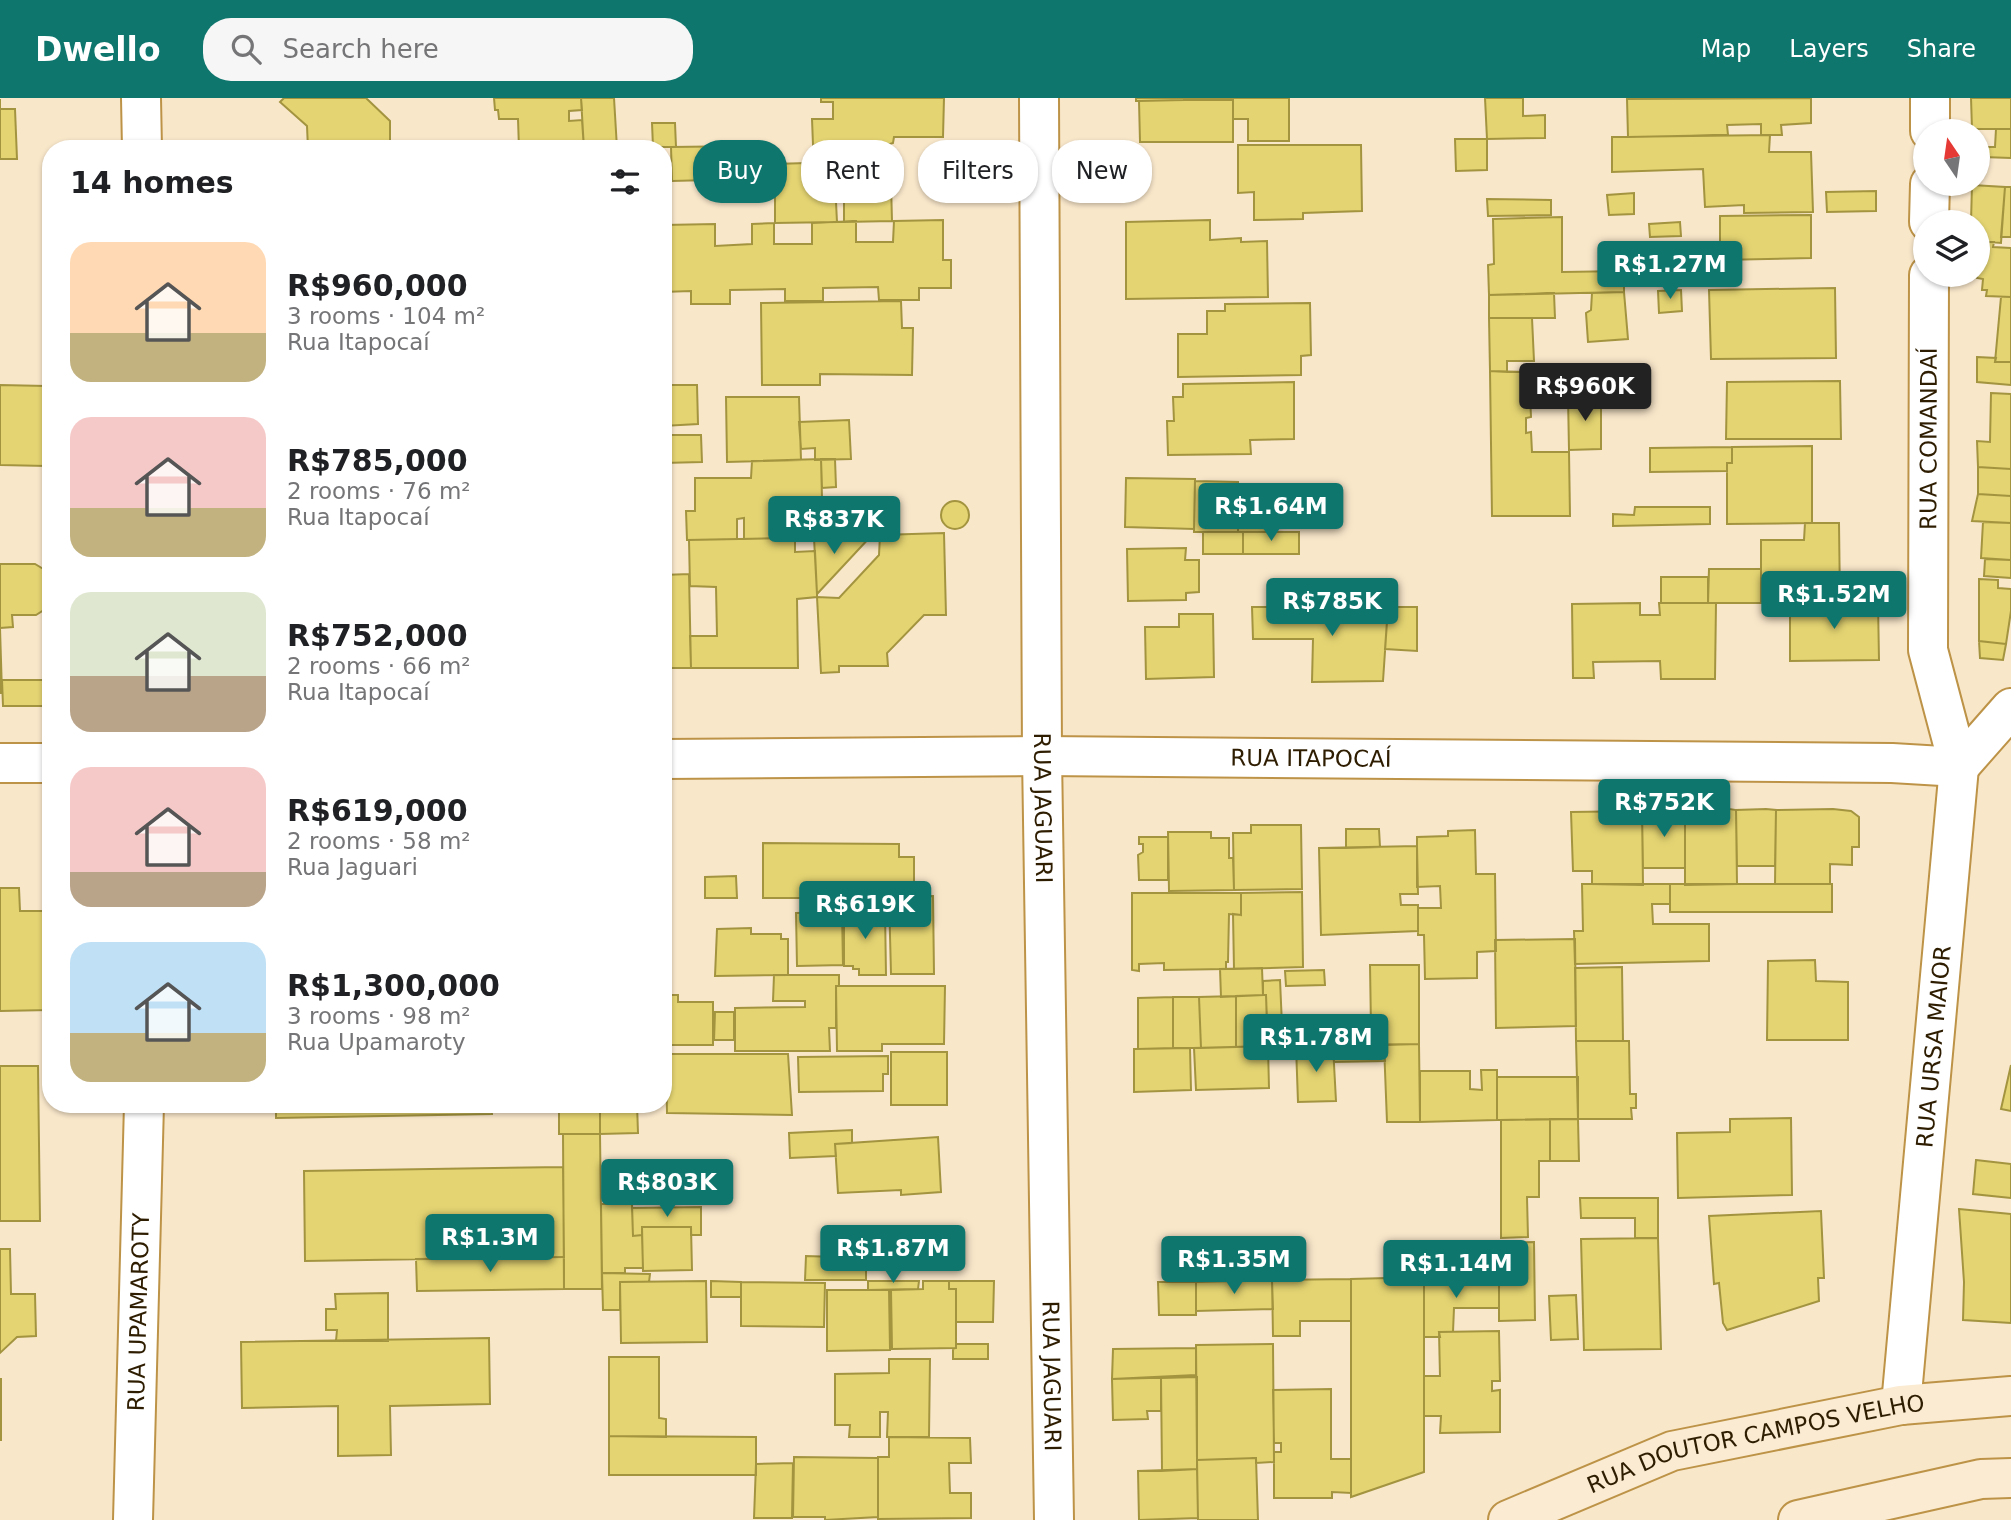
<!DOCTYPE html>
<html lang="en">
<head>
<meta charset="utf-8">
<style>
	body { margin:0; font-family:"DejaVu Sans",sans-serif; background:#f6f6f6; color:#202124; height:100vh; display:flex; flex-direction:column; font-size:26px; white-space:nowrap }
	* { box-sizing:border-box; margin:0 }
	p { font-size:23px; color:#757577 }
	.icon { flex:none; width:38px; height:38px; fill:none; stroke:currentColor; stroke-width:2; stroke-linecap:round; stroke-linejoin:round }
	.map { position:relative; flex:1; overflow:hidden }
	.side { position:absolute; left:42px; top:42px; width:630px; height:973px; display:flex; flex-direction:column; background:#fff; border-radius:28px; box-shadow:0 2px 5px #0004 }
	.side>* { flex:none }
	.top-card { position:absolute; left:693px; top:42px; width:665px; height:63px; display:flex; gap:14px }
	.needle { width:46px; rotate:347deg }
	.fabs { position:absolute; left:1913px; top:21px; display:grid; gap:14px }
	.fabs a { display:grid; place-items:center; width:77px; height:77px; border-radius:50%; background:#fff; box-shadow:0 2px 5px #0004; font-size:35px }
	.price { position:absolute; translate:-50% -60px; padding:0 16px; border-radius:7px; background:#0f766e; color:#fff; font-size:23px; line-height:46px; filter:drop-shadow(0 2px 4px #0008) }
	.price::after { content:''; position:absolute; left:50%; top:42px; width:21px; height:16px; margin-left:-10px; background:inherit; clip-path:polygon(0 0,100% 0,50% 100%) }
	.price.current { background:#222; color:#fff }
	ul { padding:0; list-style:none }
	li { display:flex; align-items:center; gap:21px; height:175px; padding:0 28px }
	li span { display:grid; place-items:center; flex:none; width:196px; height:140px; border-radius:21px; color:#555 }
	li>.icon { margin-inline-start:auto }
	span .icon { width:84px; height:84px; fill:#fffc; stroke-width:1 }
	li b { font-size:30px }
	h2 { display:flex; justify-content:space-between; align-items:center; height:84px; padding:0 28px; font-size:30px }
	.tag { padding:0 24px; border-radius:28px; background:#fff; box-shadow:0 2px 5px #0004; font-size:24px; line-height:63px }
	.tag.current { background:#0f766e; color:#fff }
	header { display:flex; align-items:center; gap:42px; box-sizing:border-box; height:98px; padding:0 35px; background:#0f766e; color:#fff }
	header strong { font-size:33px }
	nav { display:flex; gap:38px; margin-inline-start:auto; font-size:24px }
	.search { width:490px; height:63px; background:#f6f6f6; display:flex; align-items:center; gap:18px; box-sizing:border-box; padding:0 24px; border-radius:28px; color:#757577; font-size:26px }
	.map>svg:first-child { display:block }
	.building { fill:#e4d472; stroke:#a39440; stroke-width:2 }
	.lines { fill:none; stroke-linecap:round; stroke-linejoin:round }
	.minor-casing { stroke:#bd9347; stroke-width:42 }
	.tertiary-casing { stroke:#bd9347; stroke-width:42 }
	.secondary-casing { stroke:#bd9347; stroke-width:42 }
	.minor { stroke:#fff; stroke-width:38 }
	.tertiary { stroke:#fff; stroke-width:38 }
	.secondary { stroke:#faebd2; stroke-width:38 }
	.labels { text-anchor:middle; dominant-baseline:central; stroke-width:5; stroke-linejoin:round; paint-order:stroke }
	.street-label { font-size:23px; fill:#2e1d00; stroke:#fff6e7 }
</style>
</head>
<body>
<header>
<strong>Dwello</strong>
<div class="search"><svg class="icon" aria-label="search" viewBox="0 0 24 24"><circle cx="10" cy="10" r="6"/><path d="M15 15l6 6"/></svg>Search here</div>
<nav><a>Map</a><a>Layers</a><a>Share</a></nav>
</header>
<div class="map">
<svg width="2011" height="1422" viewBox="0 0 2011 1422">
	<rect width="100%" height="100%" fill="#f9e7ca"/>
	<path class="building" d="M284,0H366L390,23V51H308L307,28L280,4Z
		M494,0H581L582,12L569,13V23L582,22L584,51H519L518,21H499L498,12H495Z
		M581,0H614L617,50L584,51Z
		M821,0H944L943,39H894L893,45L890,46L813,47L812,21H833V4H821Z
		M1136,0H1184V2L1136,3Z
		M1184,0H1233V2H1184Z
		M1233,0H1289V43H1248V21H1233Z
		M1485,0H1523V18L1545,17V40L1487,41Z
		M1811,0V25L1781,27L1782,37H1761V26L1727,27L1728,37L1628,39L1627,1Z
		M1971,0H2011V31H1972Z
		M0,1V11H15L17,61H0Z
		M1184,2H1233V44H1140L1139,3Z
		M652,25H675L676,49H653Z
		M1996,31H2011V60L1983,59L1984,49H1995Z
		M1770,37L1769,54H1811L1813,114L1744,115V107L1705,109L1703,71L1612,74V39Z
		M1455,41H1487V72L1456,73Z
		M890,46L892,123L844,124V104H836L837,124L775,125V66L838,64L839,47Z
		M1238,47H1361L1362,113L1303,115V121L1254,122V94L1238,95Z
		M748,48V81L672,83L671,49Z
		M1972,87L2005,89L2001,145L1978,143V124H1971Z
		M2005,89H2011V139H2001Z
		M1876,93V113L1827,114L1826,94Z
		M1634,95V116L1609,117L1607,97Z
		M1487,101L1551,102V117L1488,118Z
		M1811,117V160L1720,162V118Z
		M1562,119V174L1624,173V194L1489,197L1488,167L1494,166L1493,121Z
		M943,122V162H951V190H919V202H879L878,189L823,190V203H785V191L730,192V206H691V193L663,194V167H666L664,127L715,126V148L752,146V126L774,125V146H812V125L856,123V144H893L894,123Z
		M1210,122V142L1241,140V144L1267,143L1268,199L1126,201V124Z
		M1680,124L1681,138L1650,139L1649,126Z
		M1980,144H1994L1993,149L2011,150V199L1986,198L1987,192H1982L1983,181L1977,180Z
		M1835,190L1836,260L1711,261L1709,192Z
		M1681,192L1682,213L1659,215L1658,193Z
		M1624,194L1628,241L1588,244L1586,215L1591,212L1592,195Z
		M1554,195L1555,220H1489V197Z
		M2001,199H2011V264H1995Z
		M901,203L902,230H913L912,277L820,276V287H762L761,205Z
		M1310,205L1311,257L1301,258V277L1178,279V236H1207V213H1225V206Z
		M1489,220H1532L1534,263H1507V274L1490,273Z
		M1977,259L1996,260L1995,264H2011V287L1977,284Z
		M1490,273L1529,274L1531,319L1526,320V335L1531,334L1532,354H1569L1570,418H1492Z
		M1617,273L1619,298L1568,299L1567,274Z
		M1840,283L1841,341H1726L1727,284Z
		M1294,284V341L1250,342L1251,356L1168,357L1167,323H1174L1173,299H1183V286Z
		M0,287L46,288V368L0,367Z
		M663,287H697L698,326L663,328Z
		M1991,295L2011,296V371L1978,369L1977,343L1990,344Z
		M1601,298V351L1569,352L1568,299Z
		M726,299H799L801,362L727,364Z
		M849,322L851,361L815,362V350L801,351L799,324Z
		M663,337H701L702,364L663,365Z
		M1812,348V425L1727,426V365H1732V349Z
		M1732,349V365H1727V373L1650,374V350Z
		M821,361L823,439L744,441V420L737,421V441L687,442L686,413H695V380H751L752,363Z
		M821,361H835L836,389L822,390Z
		M1978,369L2011,371V398L1978,396Z
		M1126,380L1195,381L1194,431L1125,429Z
		M1195,383L1238,384V434H1194Z
		M1978,396L2011,398V425L1972,423Z
		M1271,402L1272,434H1238V403Z
		M941 417a14 14 0 1 1 28 0a14 14 0 1 1-28 0Z
		M1635,409H1710V426L1613,428V416L1634,417Z
		M1983,424L2011,425V462L1981,460Z
		M1805,425H1839L1840,504L1761,505V442H1804Z
		M1203,434H1243V456H1203Z
		M1243,434H1299V456H1243Z
		M944,435L946,517H924L887,555L888,568H839V574L821,575L817,499L839,500L879,457L880,437Z
		M872,437L817,496L814,440Z
		M795,440V454L815,453L817,496V499L797,501L798,570H691L690,538H717L716,489L690,488L689,442Z
		M1186,450L1185,462H1199V494L1186,495V502L1128,503L1127,451Z
		M1985,461L2011,462V480L1984,478Z
		M0,466H35L45,472L47,510L36,517H12L13,529L0,530Z
		M1709,471H1761V505H1708Z
		M689,476L691,570H663V477Z
		M1661,479H1708V505H1661Z
		M1979,481L1998,482V490L2011,491V513L2006,546L1979,543Z
		M1790,504H1878L1879,562L1790,563Z
		M1640,505V517H1660L1659,505H1716L1715,581H1661L1660,563L1593,564L1594,580H1573L1572,506Z
		M1252,509H1388L1383,583L1312,584L1313,541H1253Z
		M1388,509H1417V553L1385,551Z
		M1179,516H1213L1214,579L1146,581L1145,529H1179Z
		M0,530L2,595H0Z
		M1979,543L2006,546L2003,562L1980,560Z
		M2,582H51V608H3Z
		M1729,707V711L1736,712L1737,786L1685,787V712H1710V708Z
		M1766,711L1776,712L1775,768H1737L1736,712Z
		M1833,711L1851,713L1859,719V749H1852V767L1830,766V786H1775L1776,712Z
		M1685,712V770H1643L1642,713Z
		M1642,713L1643,787L1592,786V773H1573L1571,714Z
		M1251,727H1301L1302,791L1234,792L1233,735H1251Z
		M1346,731H1379L1380,749L1346,750Z
		M1475,732L1476,776H1495L1496,853L1477,854V880L1425,881L1424,837H1418V810H1441L1440,788L1417,789V739L1448,738V733Z
		M1168,734H1211V740H1229V760H1233L1234,792L1169,793Z
		M1139,739H1168V782H1139L1138,757L1143,754V746H1139Z
		M763,745L899,746V759H914V795L845,797L844,795L805,794V800H763Z
		M1417,748L1418,796H1400L1401,807H1418V833L1321,837L1319,750Z
		M736,778L737,800H705V779Z
		M1582,786H1670V806H1652L1653,826H1709V863L1575,866L1574,833H1583Z
		M1670,786H1832V814H1670Z
		M0,790H19L20,813H46L49,912L0,913Z
		M1302,794L1303,869L1234,871L1233,816L1241,817V795Z
		M1132,795H1241V817L1229,816L1228,864H1226V871L1164,872V865L1139,866V873L1132,872Z
		M933,798L934,876H891L889,799Z
		M861,807H874V812H885L886,877H859V871H853V868H844V812H861Z
		M842,814L843,867L797,868L796,815Z
		M751,830V836H781V841H788V877L715,878L717,831Z
		M1575,841L1576,928L1496,930L1495,842Z
		M1815,862L1816,883L1848,884V942H1767L1768,863Z
		M1370,867H1419V946L1268,948L1267,928L1282,927L1281,925H1367V930H1371Z
		M1622,869L1623,943H1576L1575,870Z
		M1262,870L1263,897L1221,899L1220,871Z
		M1324,872L1325,887L1286,888L1285,873Z
		M774,877H839V888H836V930H829L830,953H735V910L805,909V903H773Z
		M1280,882L1282,927L1267,928L1266,897H1263V883Z
		M836,888H945L944,946H882V953H837Z
		M667,897H678V904H713V947H663V904H666Z
		M1263,897H1266L1268,948L1236,949V898Z
		M1236,898V949L1201,950L1199,899Z
		M1173,899V950L1138,951V900Z
		M1173,899H1199L1201,950H1173Z
		M715,914H734V942H714Z
		M1576,943H1629L1630,996H1636V1010H1631L1632,1021H1578Z
		M1419,946L1420,1024H1387L1384,947Z
		M1384,947L1385,963L1334,964L1333,948Z
		M1268,948L1269,990L1196,992L1194,950Z
		M1296,948H1333L1336,1003L1298,1004Z
		M1190,950L1191,992L1134,994V951Z
		M891,954H947V1007H891Z
		M663,956H666V984H663Z
		M666,956H788L792,1017L667,1015Z
		M888,958V976H883V993L799,994L798,959Z
		M2011,967V1013L2001,1011Z
		M0,968H38L40,1123H0Z
		M1481,972H1497V1022L1420,1024V973H1470V991L1482,992Z
		M1497,979H1578V1021L1497,1022Z
		M276,1006H491L492,1016L276,1020Z
		M559,1006H600V1036H559Z
		M600,1006H637L638,1035L600,1036Z
		M1791,1020L1792,1097L1678,1100L1677,1035L1730,1034V1021Z
		M1550,1021H1578L1579,1063H1550Z
		M1550,1021V1063H1539V1099H1527L1528,1139L1501,1140V1022Z
		M852,1032V1045L835,1046L836,1058L790,1060L789,1035Z
		M563,1036H600L602,1191H564Z
		M938,1039L941,1094L901,1097V1092L838,1095L835,1046Z
		M1976,1062L2011,1066V1100L1973,1096Z
		M563,1069L564,1159L305,1163L304,1073Z
		M1580,1100H1658V1140H1635V1120H1581Z
		M601,1106H632L633,1138L642,1137L643,1170H625V1175H602Z
		M701,1109V1137H691V1129H642V1137L633,1138L632,1110Z
		M1959,1111L2011,1116V1225L1963,1222L1964,1184Z
		M1821,1113L1824,1180H1818L1819,1203L1727,1232L1723,1225L1719,1185L1714,1186L1709,1118Z
		M642,1129H691L692,1172L643,1173Z
		M1658,1140L1661,1251L1584,1252L1581,1141Z
		M1534,1144L1535,1222L1499,1223V1145Z
		M0,1151H10L11,1196H35L36,1238L17,1239L0,1255Z
		M806,1158L866,1160V1182H805Z
		M564,1159V1191L417,1193L416,1161Z
		M602,1175L650,1176L649,1184H620V1212H603Z
		M1499,1178V1210H1454L1453,1234H1439L1440,1239H1424V1179Z
		M1424,1179V1374L1351,1399V1181Z
		M1351,1181V1223H1300V1238H1273L1272,1182Z
		M1272,1182L1273,1211L1196,1213V1184Z
		M706,1183L707,1244L621,1245L620,1184Z
		M711,1183L741,1184V1199H711Z
		M868,1183H919L918,1191L868,1192Z
		M923,1183H949V1191H956V1250L892,1251L891,1192L923,1191Z
		M949,1183H994L993,1224H956V1191H949Z
		M741,1184L825,1185L824,1229L741,1228Z
		M1158,1184H1196V1217H1159Z
		M827,1192H889L890,1252L827,1253Z
		M388,1195V1243H336L337,1232H326V1211H336L335,1196Z
		M1576,1197L1578,1241L1551,1242L1549,1198Z
		M1499,1233L1500,1283H1492V1293L1500,1292V1334L1440,1335L1441,1318H1424V1278H1440L1439,1234Z
		M489,1240L490,1306L390,1308L391,1357L338,1358V1308L242,1310L241,1244Z
		M956,1246H988V1261H953V1251L956,1250Z
		M1273,1246L1274,1364L1256,1365V1360L1197,1362L1196,1247Z
		M1196,1250V1277L1112,1281L1113,1251Z
		M609,1259H659V1320L666,1321V1339L609,1338Z
		M889,1261H930L929,1339H887L888,1314H880V1339H849L850,1327H835V1276L889,1275Z
		M1197,1279V1371L1162,1373L1161,1280Z
		M1149,1280H1161V1313H1147L1148,1321L1113,1322L1112,1281Z
		M0,1281H1V1342H0Z
		M1331,1291V1361H1351V1395L1332,1394V1400H1274V1354H1281V1345H1274L1273,1292Z
		M609,1338L756,1339V1377H609Z
		M889,1339L970,1340L971,1365H949L950,1395H971V1420L878,1421V1359H889Z
		M794,1359L878,1360V1419L825,1422V1419H793Z
		M1256,1360L1258,1422H1198L1197,1362Z
		M793,1365L792,1420H754L756,1366Z
		M1197,1371L1198,1420L1139,1422L1138,1373Z"/>
	<g class="lines">
		<defs>
			<g id="minor">
				<path d="M141,0L142,51"/>
				<path id="s1" d="M1039,0L1042,658L1054,1422"/>
				<path id="s2" d="M663,661L1042,658L1892,665L1959,669L2011,610"/>
				<path d="M0,665H51"/>
				<path id="s3" d="M133,1422L144,1006"/>
			</g>
			<g id="tertiary">
				<path d="M1930,33V0"/>
				<path d="M1929,124L1930,86"/>
				<path id="s4" d="M1901,1307L1959,669L1928,552L1929,177"/>
			</g>
			<g id="secondary">
				<path id="s5" d="M1508,1422L1672,1353L1901,1307L2011,1298"/>
				<path d="M1798,1422L1981,1381L2011,1380"/>
			</g>
		</defs>
		<use href="#minor" class="minor-casing"/>
		<use href="#tertiary" class="tertiary-casing"/>
		<use href="#secondary" class="secondary-casing"/>
		<use href="#minor" class="minor"/>
		<use href="#tertiary" class="tertiary"/>
		<use href="#secondary" class="secondary"/>
	</g>
	<g class="labels">
		<g class="street-label">
			<text stroke="none"><textPath href="#s4" startOffset="973">RUA COMANDAÍ</textPath></text>
			<text stroke="none"><textPath href="#s2" startOffset="648">RUA ITAPOCAÍ</textPath></text>
			<text stroke="none"><textPath href="#s1" startOffset="710">RUA JAGUARI</textPath></text>
			<text stroke="none"><textPath href="#s4" startOffset="360">RUA URSA MAIOR</textPath></text>
			<text stroke="none"><textPath href="#s3" startOffset="208">RUA UPAMAROTY</textPath></text>
			<text stroke="none"><textPath href="#s1" startOffset="1278">RUA JAGUARI</textPath></text>
			<text stroke="none"><textPath href="#s5" startOffset="261">RUA DOUTOR CAMPOS VELHO</textPath></text>
		</g>
	</g>
</svg>
<div class="fabs">
<a><svg class="needle" viewBox="-14 -14 28 28"><path d="M0-13l5 13h-10z" fill="#e53935"/><path d="M0 13l5-13h-10z" fill="#757577"/></svg></a>
<a><svg class="icon" aria-label="layers" viewBox="0 0 24 24"><path d="M12 4l9 5-9 5-9-5zM3 14l9 5 9-5"/></svg></a>
</div>
<b class="price" style="left:1670px;top:203px">R$1.27M</b>
<b class="price current" style="left:1585px;top:325px">R$960K</b>
<b class="price" style="left:1271px;top:445px">R$1.64M</b>
<b class="price" style="left:834px;top:458px">R$837K</b>
<b class="price" style="left:1834px;top:533px">R$1.52M</b>
<b class="price" style="left:1332px;top:540px">R$785K</b>
<b class="price" style="left:1664px;top:741px">R$752K</b>
<b class="price" style="left:865px;top:843px">R$619K</b>
<b class="price" style="left:1316px;top:976px">R$1.78M</b>
<b class="price" style="left:667px;top:1121px">R$803K</b>
<b class="price" style="left:490px;top:1176px">R$1.3M</b>
<b class="price" style="left:893px;top:1187px">R$1.87M</b>
<b class="price" style="left:1234px;top:1198px">R$1.35M</b>
<b class="price" style="left:1456px;top:1202px">R$1.14M</b>
<div class="top-card">
<a class="tag current">Buy</a>
<a class="tag">Rent</a>
<a class="tag">Filters</a>
<a class="tag">New</a>
</div>
<section class="side">
<h2>14 homes<svg class="icon" aria-label="filters" viewBox="0 0 24 24"><path d="M4 7h16M4 17h16"/><circle cx="9" cy="7" r="2"/><circle cx="15" cy="17" r="2"/></svg></h2>
<ul>
<li><span style="background:linear-gradient(#ffd9b3 65%,#c2b280 0)"><svg class="icon" aria-label="home" viewBox="0 0 24 24"><path d="M3 11l9-7 9 7M6 9v11h12V9"/></svg></span><div><b>R$960,000</b><p>3 rooms · 104 m²</p><p>Rua Itapocaí</p></div></li>
<li><span style="background:linear-gradient(#f6c9c9 65%,#c2b280 0)"><svg class="icon" aria-label="home" viewBox="0 0 24 24"><path d="M3 11l9-7 9 7M6 9v11h12V9"/></svg></span><div><b>R$785,000</b><p>2 rooms · 76 m²</p><p>Rua Itapocaí</p></div></li>
<li><span style="background:linear-gradient(#dfe7d0 60%,#b9a48a 0)"><svg class="icon" aria-label="home" viewBox="0 0 24 24"><path d="M3 11l9-7 9 7M6 9v11h12V9"/></svg></span><div><b>R$752,000</b><p>2 rooms · 66 m²</p><p>Rua Itapocaí</p></div></li>
<li><span style="background:linear-gradient(#f6c9c9 75%,#b9a48a 0)"><svg class="icon" aria-label="home" viewBox="0 0 24 24"><path d="M3 11l9-7 9 7M6 9v11h12V9"/></svg></span><div><b>R$619,000</b><p>2 rooms · 58 m²</p><p>Rua Jaguari</p></div></li>
<li><span style="background:linear-gradient(#bfe0f5 65%,#c2b280 0)"><svg class="icon" aria-label="home" viewBox="0 0 24 24"><path d="M3 11l9-7 9 7M6 9v11h12V9"/></svg></span><div><b>R$1,300,000</b><p>3 rooms · 98 m²</p><p>Rua Upamaroty</p></div></li>
</ul>
</section>
</div>
</body>
</html>
